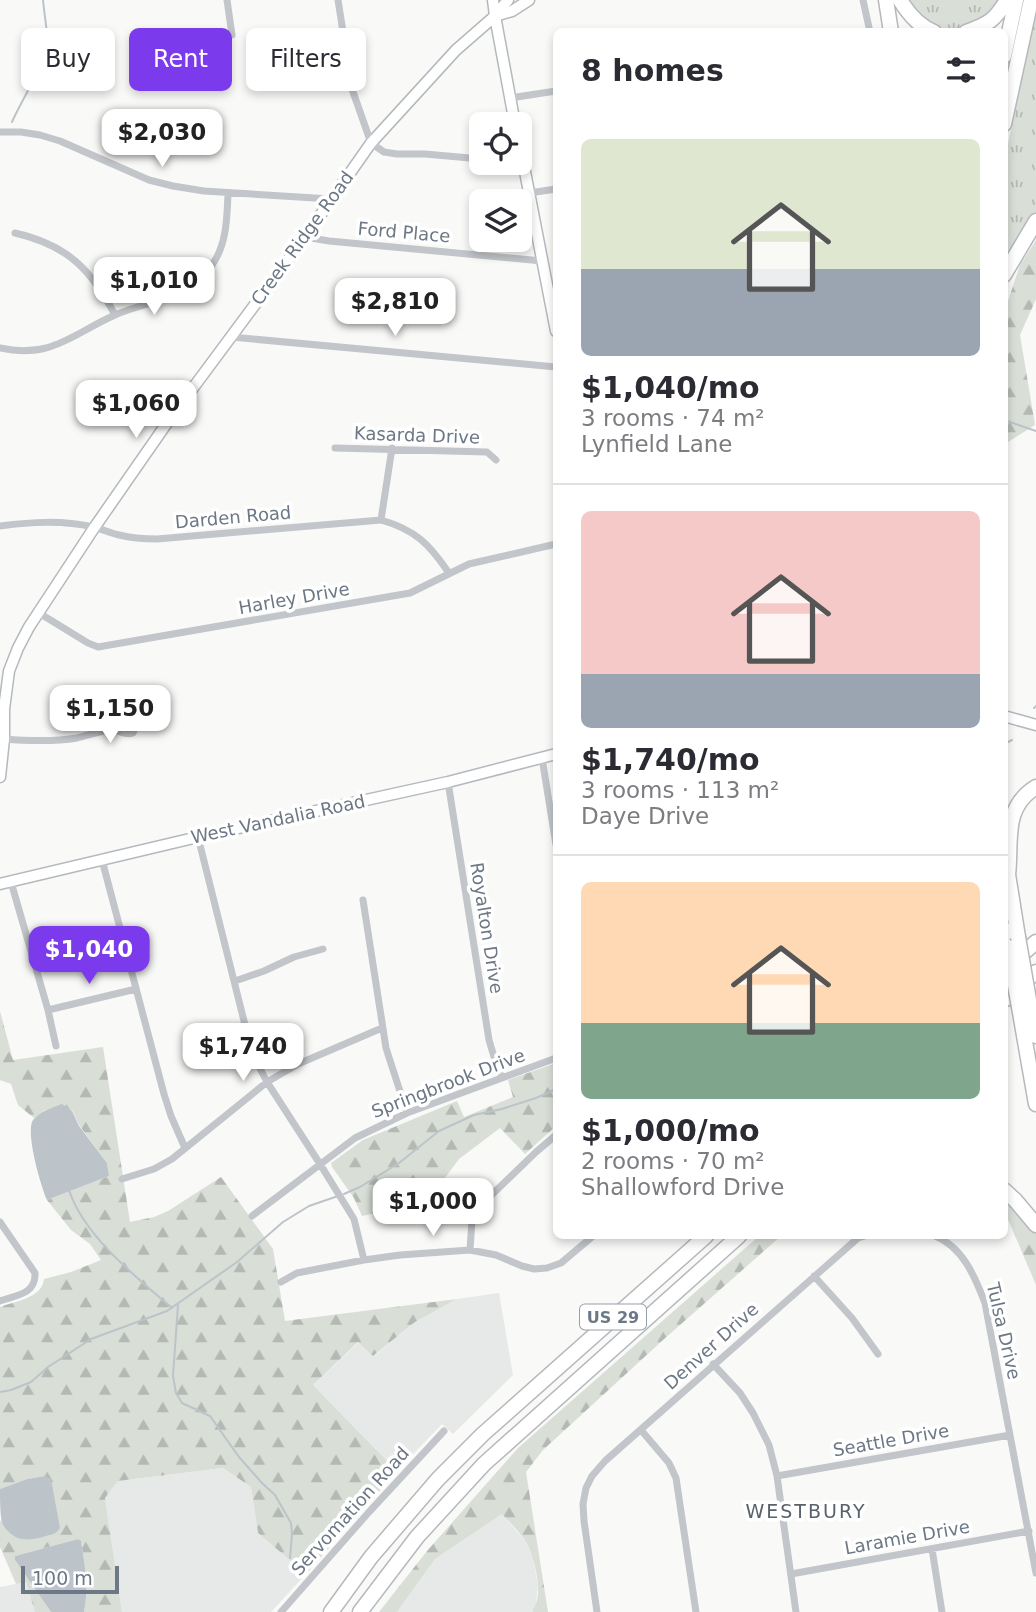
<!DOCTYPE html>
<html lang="en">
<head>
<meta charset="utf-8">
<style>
	body { margin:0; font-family:"DejaVu Sans",sans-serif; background:#f7f7f7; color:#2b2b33; height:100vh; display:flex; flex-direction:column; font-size:26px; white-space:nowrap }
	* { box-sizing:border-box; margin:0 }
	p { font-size:23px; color:#7c7c81 }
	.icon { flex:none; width:38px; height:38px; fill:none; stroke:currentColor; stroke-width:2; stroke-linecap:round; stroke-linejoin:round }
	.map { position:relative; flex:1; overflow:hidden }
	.sheet { position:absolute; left:553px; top:28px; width:455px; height:1211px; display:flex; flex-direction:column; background:#fff; border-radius:10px; box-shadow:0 4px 10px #0003 }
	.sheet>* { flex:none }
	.guide { position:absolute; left:21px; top:28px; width:427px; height:63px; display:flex; gap:14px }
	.buttons { position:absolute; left:469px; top:112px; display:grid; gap:14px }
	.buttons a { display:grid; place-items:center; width:63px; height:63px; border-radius:10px; background:#fff; box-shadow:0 4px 10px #0003; font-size:35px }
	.scale { position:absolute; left:21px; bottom:18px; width:98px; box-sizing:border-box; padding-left:7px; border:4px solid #6c7885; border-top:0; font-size:19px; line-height:24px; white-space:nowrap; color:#6c7885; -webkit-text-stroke:5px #fff; paint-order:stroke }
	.price { position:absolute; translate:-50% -60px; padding:0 16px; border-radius:14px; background:#fff; color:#222; font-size:23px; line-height:46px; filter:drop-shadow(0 2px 4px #0008) }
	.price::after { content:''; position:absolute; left:50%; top:42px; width:21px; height:16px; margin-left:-10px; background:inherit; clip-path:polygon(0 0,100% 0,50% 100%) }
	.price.on { background:#7c3aed; color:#fff }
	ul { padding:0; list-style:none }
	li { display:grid; align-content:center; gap:14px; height:371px; padding:0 28px }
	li+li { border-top:2px solid #e1e1e2 }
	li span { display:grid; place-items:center; height:217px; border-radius:10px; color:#555 }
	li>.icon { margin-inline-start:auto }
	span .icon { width:126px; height:126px; fill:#fffc; stroke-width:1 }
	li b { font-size:30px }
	h2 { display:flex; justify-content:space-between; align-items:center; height:84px; padding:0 28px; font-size:30px }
	.pill { padding:0 24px; border-radius:10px; background:#fff; box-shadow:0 4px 10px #0003; font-size:24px; line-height:63px }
	.pill.on { background:#7c3aed; color:#fff }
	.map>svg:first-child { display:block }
	.built { fill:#e7e8e8 }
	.grass { fill:url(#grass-tufts) }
	.forest { fill:url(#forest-firs) }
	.water { fill:#bcc4c9 }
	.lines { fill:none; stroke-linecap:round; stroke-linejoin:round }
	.stream { stroke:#bcc4c9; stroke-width:2 }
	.secondary-casing { stroke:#b4b9bd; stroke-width:13 }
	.highway-casing { stroke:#b5b8bc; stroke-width:17 }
	.street { stroke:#c2c5c9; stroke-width:7 }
	.secondary { stroke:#fff; stroke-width:10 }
	.highway { stroke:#fff; stroke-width:14 }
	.highway-bridge-casing { stroke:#b5b8bc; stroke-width:17; stroke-linecap:butt }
	.highway-bridge { stroke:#fff; stroke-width:14 }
	.labels { text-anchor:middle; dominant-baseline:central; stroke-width:7; stroke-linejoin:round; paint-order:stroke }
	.shield { fill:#fff; stroke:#98a0aa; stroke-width:2 }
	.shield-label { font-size:16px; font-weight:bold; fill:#6c7885 }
	.street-label { font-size:18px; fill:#6c7885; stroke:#fff }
	.neighbourhood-label { font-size:19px; letter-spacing:2px; fill:#59626b; stroke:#fff }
</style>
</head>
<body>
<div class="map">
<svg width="1036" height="1612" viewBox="0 0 1036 1612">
	<defs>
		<pattern id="grass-tufts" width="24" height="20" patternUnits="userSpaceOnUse" patternTransform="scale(1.75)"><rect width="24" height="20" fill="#d9ded7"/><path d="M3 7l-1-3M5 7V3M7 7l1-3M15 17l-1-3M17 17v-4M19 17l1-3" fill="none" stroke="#b4b9b4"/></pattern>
		<pattern id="forest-firs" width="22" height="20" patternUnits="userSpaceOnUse" patternTransform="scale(1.75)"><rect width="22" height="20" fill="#d9ded7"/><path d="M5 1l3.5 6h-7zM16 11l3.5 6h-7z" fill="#b4b9b4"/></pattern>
	</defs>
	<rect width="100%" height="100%" fill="#f9f9f8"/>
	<path class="built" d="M499,1293L513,1375L453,1434L442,1424L397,1471L313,1385L359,1342L374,1356L415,1322L457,1299Z
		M223,1468L251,1487L258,1533L306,1574L271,1612H122L105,1498L118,1481Z
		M502,1514L526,1542L533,1559L538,1585L536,1604L533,1609V1612H397L435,1559Z
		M26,1582L35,1612H0V1587Z"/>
	<path class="grass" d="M905,0H1002C989,22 960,38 934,27C923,22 914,8 905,0Z
		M1034,18H1036V213L1005,266V158Z"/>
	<path class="forest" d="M1036,240V299L1020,335L1035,425L1005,444V310L1020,265Z
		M0,1011L13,1060L103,1047L130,1222L154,1217L168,1211L221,1177L273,1249L285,1321L457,1299L415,1322L373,1356L358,1342L313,1385L397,1471L306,1574L258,1533L251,1487L223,1468L118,1481L105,1498L122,1612H84C89,1589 85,1565 81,1542L78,1539L15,1556V1560L51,1612H35L26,1582L16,1584L0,1547V1520L13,1536L45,1476L27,1479L0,1489V1307C16,1301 42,1298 44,1279L71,1272L101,1260L90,1244L71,1230L47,1200L109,1176L107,1163L79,1125L72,1110H45L34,1118L18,1105L11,1084L0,1080Z
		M556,1063V1126L525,1154L500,1128L459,1159L428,1201L362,1216L354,1198L332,1167L331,1163L363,1140L457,1101L464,1117L513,1097L508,1080Z
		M1004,1197L1026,1218L1036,1234V1285L1007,1217L1005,1215Z
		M759,1236H781L663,1340L543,1450L526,1472L548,1612H533V1609C544,1595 535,1560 527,1544C521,1533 510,1523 502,1514L435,1559L397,1612H379L427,1551L518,1448Z"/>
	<path class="water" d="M62,1104L72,1111L79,1126L107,1163L109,1176L47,1200C41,1187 25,1132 33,1120C40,1111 52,1108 62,1104Z
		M45,1476L51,1479L60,1528C56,1534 53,1534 46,1536C27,1542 13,1542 2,1523C0,1514 0,1498 0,1489L27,1479Z
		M78,1539L81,1541C85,1565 89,1588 84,1612H51L15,1560V1556Z"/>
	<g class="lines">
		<path class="stream" d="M12,122C23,97 48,61 47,34C46,23 44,11 43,0
			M1004,420L1036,431
			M1034,708L1036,706
			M1004,744L1012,740
			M69,1190C84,1236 136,1277 172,1308
			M344,1194L360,1187L399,1163L439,1131L474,1115L502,1109L536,1098L556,1089
			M178,1305L173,1376L176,1393L182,1403L210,1416L239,1457L262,1483L275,1495L291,1523L292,1534L290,1558
			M0,1392L11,1390L31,1382L48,1367L91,1339L167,1311L237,1262L283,1222L309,1206L338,1196"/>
		<defs>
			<path id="secondary" d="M493,0L495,16L515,124
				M495,16L512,11L529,0
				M520,146L556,331
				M1004,716L1036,725
				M0,777L4,739V709L9,671L18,648L29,627L94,528L167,423L305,237L371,143L456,50L495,16L508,0
				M0,884L198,837L448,782L556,754"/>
			<path id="highway" d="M886,0L891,32
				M900,0C908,13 918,26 934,32
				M966,32C989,24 995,20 1007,0
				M1004,56L1016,0
				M1004,124L1031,0
				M1004,275L1036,221
				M1007,868L1018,937
				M1008,875C1012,842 1002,808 1036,787
				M1004,929L1008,947
				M1004,970L1036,942
				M1004,1000L1036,972
				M1029,1000L1036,1036
				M1019,1007L1036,1104
				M1004,1190L1015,1200L1036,1225
				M331,1612L371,1557L438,1479L483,1434L706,1236
				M360,1612L417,1537L484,1464L739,1236"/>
		</defs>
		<use href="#secondary" class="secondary-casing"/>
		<use href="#highway" class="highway-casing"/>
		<path class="street" d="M227,0L232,35
			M338,0L352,89L371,143L384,152L397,154H425L481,159
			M863,0L870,32
			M510,98L556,91
			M0,132H21L40,135L60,141L149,180L173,186L204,191L331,199
			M529,193L556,189
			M15,233C67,245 91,269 115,315
			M305,237L329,241L542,261
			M231,337L556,367
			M0,348C52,359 72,334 115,315C152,299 187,301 212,265C227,244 227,217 228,193
			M335,448L487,452L496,460
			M381,520L392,448
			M0,526C31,522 62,520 93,527C102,529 110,533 119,535C131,538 144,539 157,539L381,520C416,530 429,544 449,573
			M39,613L88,643L98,647L410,593L469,564L556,544
			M4,739C29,741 53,742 77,738C86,736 104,730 111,730C120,730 124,736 133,733L135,728L134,724L126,722L111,730
			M542,758L556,845
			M448,782L489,1040L495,1060L502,1077
			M198,837L252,1053L267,1082L320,1164L354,1219L364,1260
			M102,860L164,1094L171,1116L185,1148
			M11,882L48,1010L56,1046
			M363,900L386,1048L407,1113
			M235,981L264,971L294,957L323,949
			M48,1010L136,989
			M122,1179L154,1169L172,1159L267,1082L298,1064L382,1028
			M252,1216L355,1138L407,1113L556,1058
			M0,1222L35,1273C36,1294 17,1295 0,1301
			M935,1236C963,1247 975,1277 985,1303L1036,1573
			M470,1250L472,1220L479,1207L536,1152L556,1135
			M814,1276L852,1318L878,1354
			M281,1282L297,1273L364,1260L400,1255L470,1250L496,1255L522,1266L534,1269L547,1268L561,1263L593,1236
			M713,1364L740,1393L753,1413L769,1445L777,1476L796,1612
			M641,1430L669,1463L676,1478L696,1612
			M777,1476L1010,1435
			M932,1549L942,1612
			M791,1574L1029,1531
			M281,1612L369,1512L444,1431
			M597,1612L584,1521L583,1504L586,1488L592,1476L605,1461L858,1238L865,1236"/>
		<use href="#secondary" class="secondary"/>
		<use href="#highway" class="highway"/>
		<defs>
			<path id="highway-bridge" d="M1018,937L1029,1000
				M1008,947L1019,1007"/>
		</defs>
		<use href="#highway-bridge" class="highway-bridge-casing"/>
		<use href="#highway-bridge" class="highway-bridge"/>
	</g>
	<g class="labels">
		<rect class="shield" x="580" y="1304.5" width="66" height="25" rx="5"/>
		<g class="shield-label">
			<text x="613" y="1317">US 29</text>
		</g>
		<g class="street-label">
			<text transform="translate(404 232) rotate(5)">Ford Place</text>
			<text transform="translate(302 238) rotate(-54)">Creek Ridge Road</text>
			<text transform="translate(417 435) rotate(2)">Kasarda Drive</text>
			<text transform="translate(233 517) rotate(-5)">Darden Road</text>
			<text transform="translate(294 598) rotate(-10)">Harley Drive</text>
			<text transform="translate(278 819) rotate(-12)">West Vandalia Road</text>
			<text transform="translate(487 928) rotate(81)">Royalton Drive</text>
			<text transform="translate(448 1083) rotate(-21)">Springbrook Drive</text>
			<text transform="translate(1004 1331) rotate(77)">Tulsa Drive</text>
			<text transform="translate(711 1346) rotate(-42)">Denver Drive</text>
			<text transform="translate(891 1440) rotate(-10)">Seattle Drive</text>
			<text transform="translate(350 1511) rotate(-48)">Servomation Road</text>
			<text transform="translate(907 1537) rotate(-10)">Laramie Drive</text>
		</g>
		<g class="neighbourhood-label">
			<text x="806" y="1511">WESTBURY</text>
		</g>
	</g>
</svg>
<div class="buttons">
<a><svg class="icon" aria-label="locate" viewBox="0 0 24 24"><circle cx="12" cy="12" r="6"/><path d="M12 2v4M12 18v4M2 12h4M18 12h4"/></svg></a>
<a><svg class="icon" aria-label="layers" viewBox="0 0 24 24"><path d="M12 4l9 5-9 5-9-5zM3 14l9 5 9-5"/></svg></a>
</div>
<div class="scale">100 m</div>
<b class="price" style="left:162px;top:169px">$2,030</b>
<b class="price" style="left:154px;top:317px">$1,010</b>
<b class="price" style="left:395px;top:338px">$2,810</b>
<b class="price" style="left:136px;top:440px">$1,060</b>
<b class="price" style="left:110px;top:745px">$1,150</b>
<b class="price on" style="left:89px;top:986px">$1,040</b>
<b class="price" style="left:243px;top:1083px">$1,740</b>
<b class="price" style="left:433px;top:1238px">$1,000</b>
<div class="guide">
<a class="pill">Buy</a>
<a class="pill on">Rent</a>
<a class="pill">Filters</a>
</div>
<section class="sheet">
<h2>8 homes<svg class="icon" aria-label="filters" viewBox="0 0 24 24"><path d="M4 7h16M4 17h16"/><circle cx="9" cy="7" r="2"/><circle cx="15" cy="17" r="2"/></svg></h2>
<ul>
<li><span style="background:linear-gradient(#dfe7d0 60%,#9aa5b1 0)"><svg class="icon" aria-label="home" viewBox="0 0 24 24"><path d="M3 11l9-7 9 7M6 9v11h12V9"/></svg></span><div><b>$1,040/mo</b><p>3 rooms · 74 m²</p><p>Lynfield Lane</p></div></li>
<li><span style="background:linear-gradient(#f6c9c9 75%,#9aa5b1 0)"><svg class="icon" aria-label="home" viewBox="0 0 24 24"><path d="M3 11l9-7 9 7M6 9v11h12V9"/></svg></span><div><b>$1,740/mo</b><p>3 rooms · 113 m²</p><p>Daye Drive</p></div></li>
<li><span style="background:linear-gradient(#ffd9b3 65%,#7fa58c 0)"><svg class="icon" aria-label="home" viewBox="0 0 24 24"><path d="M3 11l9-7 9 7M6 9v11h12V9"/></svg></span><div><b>$1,000/mo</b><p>2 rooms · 70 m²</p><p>Shallowford Drive</p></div></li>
</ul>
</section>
</div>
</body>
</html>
